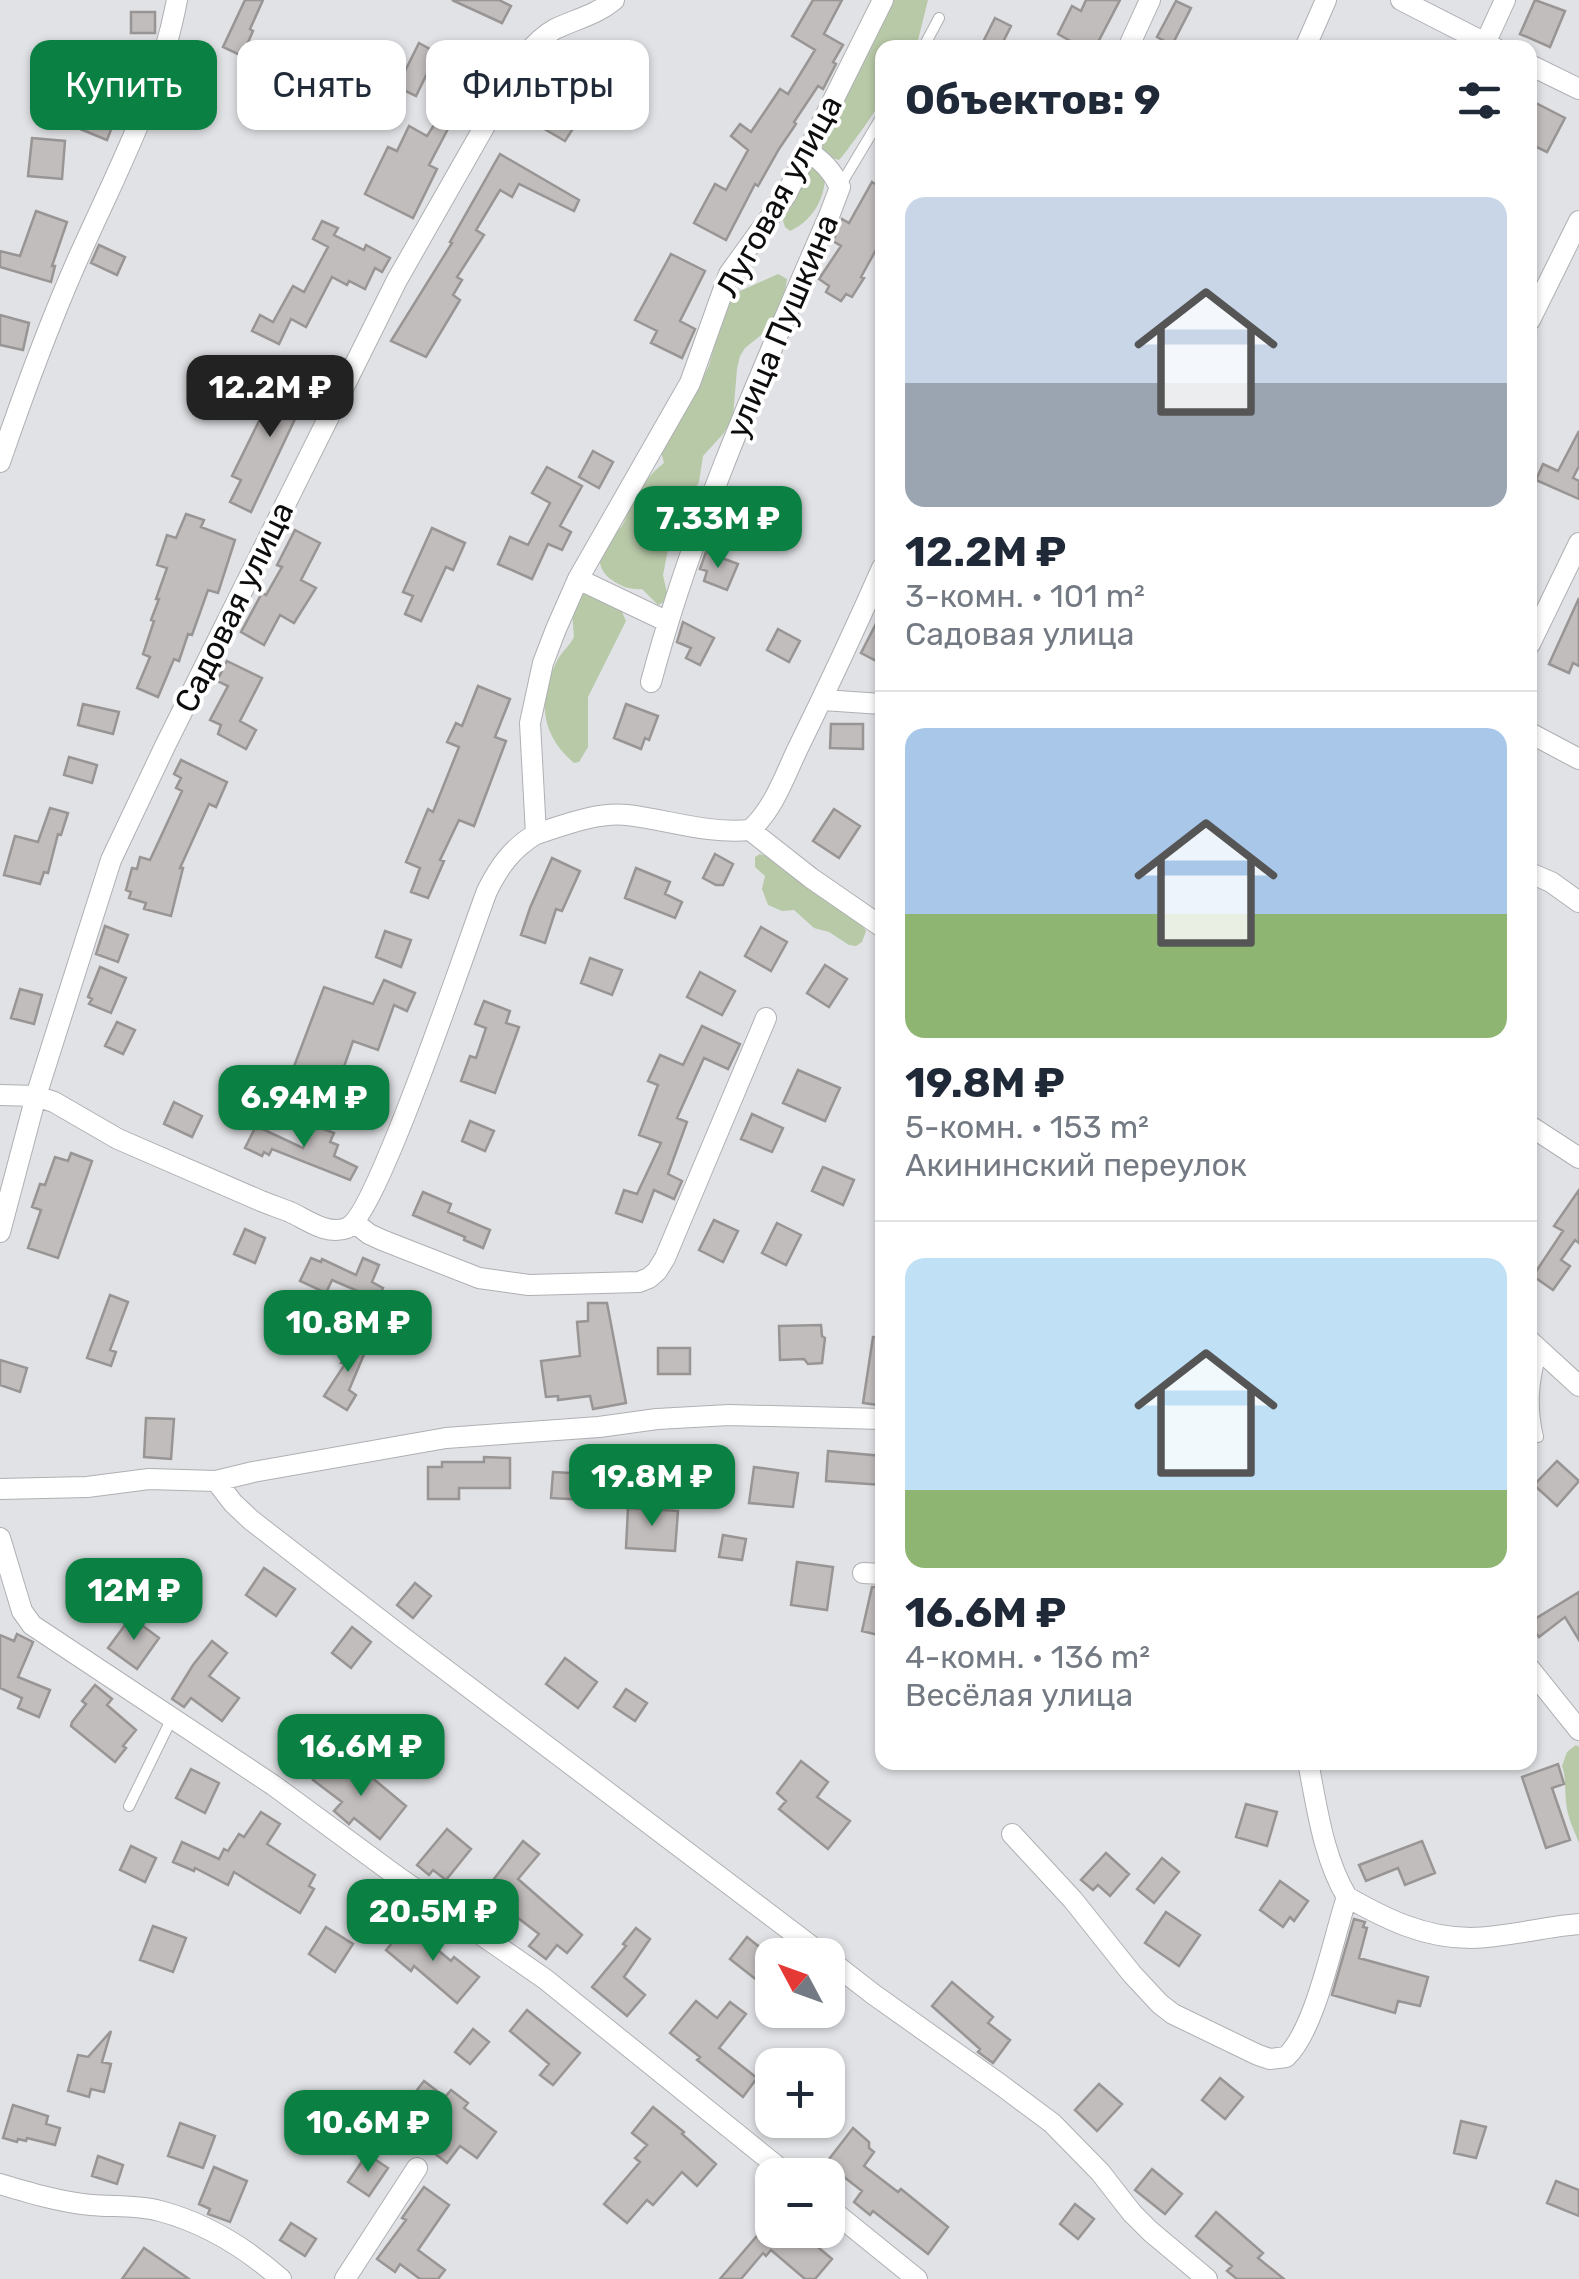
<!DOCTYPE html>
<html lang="ru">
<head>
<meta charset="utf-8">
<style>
	body { margin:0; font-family:Rubik,sans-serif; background:#f6f6f7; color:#1f2937; height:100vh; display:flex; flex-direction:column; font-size:38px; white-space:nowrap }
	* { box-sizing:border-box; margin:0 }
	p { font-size:32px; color:#747a83 }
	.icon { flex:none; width:55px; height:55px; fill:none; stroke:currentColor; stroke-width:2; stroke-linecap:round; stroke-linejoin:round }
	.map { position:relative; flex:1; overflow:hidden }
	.panel { position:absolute; left:875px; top:40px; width:662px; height:1730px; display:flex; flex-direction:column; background:#fff; border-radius:20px; box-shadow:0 2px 8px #0004 }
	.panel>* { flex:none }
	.hud { position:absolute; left:30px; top:40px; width:695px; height:90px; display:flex; gap:20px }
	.needle { width:65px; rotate:311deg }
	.controls { position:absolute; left:755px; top:1938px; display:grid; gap:20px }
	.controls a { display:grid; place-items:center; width:90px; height:90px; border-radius:20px; background:#fff; box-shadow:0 2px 8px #0004; font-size:50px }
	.price { position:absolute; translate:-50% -85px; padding:0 22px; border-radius:20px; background:#0b8043; color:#fff; font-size:32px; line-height:65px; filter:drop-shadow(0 2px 5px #0008) }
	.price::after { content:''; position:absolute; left:50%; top:60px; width:30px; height:22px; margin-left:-15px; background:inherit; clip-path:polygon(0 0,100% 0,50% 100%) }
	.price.on { background:#222; color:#fff }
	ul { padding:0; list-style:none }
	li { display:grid; align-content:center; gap:20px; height:530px; padding:0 30px }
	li+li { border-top:2px solid #e0e1e3 }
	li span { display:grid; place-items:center; height:310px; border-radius:20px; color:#555 }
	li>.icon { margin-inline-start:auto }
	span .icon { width:180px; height:180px; fill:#fffc; stroke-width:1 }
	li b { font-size:42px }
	h2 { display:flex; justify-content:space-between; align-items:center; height:120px; padding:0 30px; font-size:42px }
	.pill { padding:0 35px; border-radius:20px; background:#fff; box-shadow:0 2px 8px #0004; font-size:35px; line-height:90px }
	.pill.on { background:#0b8043; color:#fff }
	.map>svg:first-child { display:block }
	.green { fill:#b8c9a8 }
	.building { fill:#c1bdbc; stroke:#999594; stroke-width:2.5 }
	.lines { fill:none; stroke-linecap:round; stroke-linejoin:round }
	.lane-casing { stroke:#aeb0b3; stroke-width:12 }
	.street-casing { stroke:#aeb0b3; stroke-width:22 }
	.lane { stroke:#fff; stroke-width:10 }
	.street { stroke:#fff; stroke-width:20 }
	.labels { text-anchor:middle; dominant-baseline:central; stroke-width:8; stroke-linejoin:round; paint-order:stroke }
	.street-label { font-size:32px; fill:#0d0d0e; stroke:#fff }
</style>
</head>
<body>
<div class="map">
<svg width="1579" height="2279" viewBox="0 0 1579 2279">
	<rect width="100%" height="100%" fill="#e0e2e5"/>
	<path class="green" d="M890,0H928L917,44L915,47L882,48C882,61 886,85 882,98C881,105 845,154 839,160L829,157L822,149C824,136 833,128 838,115C854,76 872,38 890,0Z
		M817,166L825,176C825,199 812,221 790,231L785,227L781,214L806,169Z
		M778,274L787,279L785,291L773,320L765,332L745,348L740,356L737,369L733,416L724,433L703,456L699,482L694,491L679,502L671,514V534L663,575L667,593L664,602L658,605L642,589C631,590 622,587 612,580C597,570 596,554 608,539C614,533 621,530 624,522C635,498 643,479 664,463L660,448L700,385L709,365L727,304L738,292Z
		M592,591L621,610L626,621L588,697V747L579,762L574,763C541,735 537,700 556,663C560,653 569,647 574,637L572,611L581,593Z
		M760,854L767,856L860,922L866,931L862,942L856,946L849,945L829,932L814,928L794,910L782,911L768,905L762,889L765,876L755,867V857Z
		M1576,1745L1579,1747V1843C1575,1832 1569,1821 1567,1809C1564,1794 1567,1780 1562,1766L1567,1752Z"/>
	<path class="building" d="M245,0H263L250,29L253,31L242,56L223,47Z
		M452,0H499L511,6L502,23Z
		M813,0H842L824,34L843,45L833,62L836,64L823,89L818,86L794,122L796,124L779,149L758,186L755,184L726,240L694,223L715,184L726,190L748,150L731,136L740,124L751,132L780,89L788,94L815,50L792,36Z
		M1086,0H1120L1095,48H1083L1058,34L1072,6L1081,11Z
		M1535,0L1565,11L1550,47L1520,34Z
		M1176,1L1191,8L1172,45L1157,37Z
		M131,12H155V33H131Z
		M995,18L1011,26L1000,48H980Z
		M419,43L437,53L416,96L397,87Z
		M546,54L567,65L553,89L533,78Z
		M92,66L94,89L54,93L52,70Z
		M554,95L583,113L565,141L536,124Z
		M450,100L460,106L429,165L437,169L413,218L365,194L388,147L397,151L409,126L427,136Z
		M1530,100L1565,118L1547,152L1530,144Z
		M90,103L117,114L107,140L80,129Z
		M32,138L65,141L62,179L28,176Z
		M500,154L579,200L574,211L519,184L512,197L500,190L476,230L484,235L457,277L462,280L453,295L460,300L426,357L391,341L452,243L450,242Z
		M872,182L882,188V239L861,277L864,278L852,297L846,294L841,301L826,292L829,286L819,279L841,246L833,241L842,219L849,223Z
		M36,211L67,222L52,266H55L51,282L0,267V251L20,256Z
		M322,221L338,228L334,235L364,250L366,245L390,258L382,272L375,268L365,289L349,281L347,285L332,277L306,327L291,319L279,344L252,331L260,315L273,322L293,286L304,292L328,247L313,239Z
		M99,245L125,257L117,275L91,263Z
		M671,254L705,271L680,321L695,329L682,358L651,343L657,331L635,320Z
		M0,315L29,323L23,350L0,345Z
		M277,367L322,388L315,403L305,398L251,512L230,502L241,480L232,476L261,417L275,423L291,392L270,382Z
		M1579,431V466L1573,478L1579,481V499L1536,480L1543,464L1558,471Z
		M593,451L613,462L599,488L579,477Z
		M547,467L582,486L560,526L571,532L562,550L548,544L532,579L498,564L510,537L528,545L550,503L532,493Z
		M750,489L776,501L768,517L742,504Z
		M725,500L753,514L744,533L718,520Z
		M186,514L204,520L201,527L235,540L218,593L208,590L192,635L188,634L179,661L174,659L158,697L137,688L150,657L143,654L154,621L151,620L159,599H156L167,568L157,565L167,535L176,538Z
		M432,528L465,543L453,570L446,567L421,621L405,614L413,596L403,592Z
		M295,530L320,543L301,580L316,588L294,623L280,615L264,645L241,632L262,593L266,595L282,567L277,565Z
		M706,552L738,564L727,590L704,581L707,571L700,569Z
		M1579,598V666L1573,663L1569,673L1549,664Z
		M882,612V664L861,653Z
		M683,622L714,638L700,665L686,658L691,648L677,642Z
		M778,629L800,641L789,662L767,650Z
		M227,661L262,678L240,721L256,730L246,749L218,734L221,725L210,720L228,686L217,681Z
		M478,686L510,699L495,737L506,741L474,826L459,820L440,860L444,861L428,898L411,892L420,868L406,862L428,809L433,812L459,747L447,742L456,723L462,726Z
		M83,704L119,712L113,734L78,725Z
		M626,704L658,716L649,740L645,738L641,749L614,738Z
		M831,724H863V749L830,748Z
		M69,757L97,765L92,783L64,775Z
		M181,760L227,782L216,807L209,804L180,868H183L171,916L144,909L146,903L129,898L131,892L126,890L132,868L137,869L140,857L150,860L182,791L176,788L181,778L174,774Z
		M50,808L68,813L61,835L58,834L48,873L44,872L40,884L4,875L15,836L38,842Z
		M834,809L860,826L839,858L813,841Z
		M715,854L733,864L723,885H716L703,878Z
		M552,858L580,871L562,911L556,909L545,943L521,935L530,908Z
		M636,868L670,882L665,894L682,902L675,918L625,898Z
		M105,926L128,935L118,962L96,954Z
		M761,927L787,942L771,971L745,956Z
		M385,931L411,940L401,967L376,957Z
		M590,958L622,970L612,995L581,983Z
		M825,965L847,979L829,1007L807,993Z
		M100,967L126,978L111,1013L89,1004L92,999L88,997Z
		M700,972L735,991L722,1015L687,997Z
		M384,980L415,993L407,1011L394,1005L378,1050L353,1041L340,1078L363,1086L356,1108L287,1085L324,987L373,1004Z
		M20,989L42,995L34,1024L11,1018Z
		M484,1001L510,1011L506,1023L519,1027L495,1093L461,1081L470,1056L476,1058L486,1028L475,1024Z
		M117,1022L135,1030L123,1054L105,1046Z
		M702,1026L740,1044L728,1069L704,1058L677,1118L687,1122L668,1174L682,1181L674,1199L654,1190L642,1222L616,1213L624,1190L637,1194L661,1143L639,1135L658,1085L648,1081L660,1055L683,1065Z
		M798,1070L840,1088L825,1121L783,1103Z
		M174,1102L202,1116L192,1137L164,1124Z
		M752,1114L783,1128L772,1152L741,1139Z
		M470,1121L494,1131L485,1151L462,1141Z
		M313,1125L334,1133L330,1142L338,1145L334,1156L357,1167L350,1180L272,1149L269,1155L264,1152L262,1156L245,1148L256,1126L303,1148Z
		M71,1153L92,1161L58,1258L28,1248L41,1210L32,1207L40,1184L45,1185L55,1157L68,1161Z
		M823,1167L854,1180L843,1205L812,1191Z
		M1579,1190V1243L1575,1240L1561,1260L1570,1266L1553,1290L1533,1276L1563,1231L1554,1226Z
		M423,1192L451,1204L448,1212L490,1230L483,1248L464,1240L465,1237L413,1215Z
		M714,1220L738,1231L723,1262L699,1250Z
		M777,1223L801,1235L786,1265L762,1253Z
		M245,1229L265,1238L255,1263L234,1254Z
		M311,1258L321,1262L322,1259L356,1275L363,1258L379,1265L372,1282L383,1288L380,1294L412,1308L402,1330L367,1315L374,1298L332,1280L326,1293L300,1281Z
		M110,1295L128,1302L110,1350L116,1352L111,1366L87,1358Z
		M588,1303H607L626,1403L593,1409L590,1396L558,1400V1396L546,1397L541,1361L580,1356L577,1322L588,1321Z
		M821,1325L822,1336L825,1338L822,1363L808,1364L804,1359L780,1360L779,1326Z
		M363,1336L370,1340L349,1390L356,1395L347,1410L324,1396L345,1364L341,1363L349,1345L355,1347Z
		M873,1337L882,1338V1378L878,1405L863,1403Z
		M658,1348H690V1374H658Z
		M0,1360L27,1368L20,1392L0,1385Z
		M146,1418L174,1419L171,1459L144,1457Z
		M828,1451L882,1456V1485L826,1481Z
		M484,1457L510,1458V1488H459V1499H428V1467H442V1462H484Z
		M1557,1461L1579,1481L1557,1506L1534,1485Z
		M754,1467L798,1473L793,1507L749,1503Z
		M553,1472L588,1474L587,1500L551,1498Z
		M628,1508L678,1511L675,1551L626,1548Z
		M723,1535L746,1539L742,1560L719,1557Z
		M797,1562L833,1567L827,1610L791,1605Z
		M264,1568L295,1589L276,1616L246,1595Z
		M415,1583L431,1596L413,1618L397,1605Z
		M872,1587L882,1588V1636L862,1631Z
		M1579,1592V1640L1565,1617L1539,1637L1530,1626V1622Z
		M131,1617L159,1638L137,1669L108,1648Z
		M352,1627L371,1642L351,1668L332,1653Z
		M17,1634L33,1642L18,1677L50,1690L39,1717L18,1708L22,1698L0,1688V1635L14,1641Z
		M212,1641L227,1653L209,1676L239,1698L222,1721L191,1698L184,1707L172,1699L193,1665Z
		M565,1658L597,1682L578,1708L546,1684Z
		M95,1685L112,1699L107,1705L136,1730L123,1746L126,1748L115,1762L71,1726L72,1722L86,1704L82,1701Z
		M626,1689L647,1703L635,1721L614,1707Z
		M329,1759L363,1785L370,1776L406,1806L380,1839L354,1818L349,1824L334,1811L342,1802L313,1780Z
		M801,1761L828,1782L817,1797L850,1821L828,1849L779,1809L786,1801L777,1793Z
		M1558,1764L1564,1784L1552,1788L1570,1840L1546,1848L1522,1777Z
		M191,1769L219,1783L205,1813L176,1798Z
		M1246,1804L1277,1812L1267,1846L1236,1837Z
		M261,1812L280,1824L267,1844L315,1875L309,1886L314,1889L300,1913L234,1872L228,1885L195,1868L194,1871L173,1862L182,1842L219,1859L224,1849L228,1851L239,1834L244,1837Z
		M447,1829L471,1849L446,1880L433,1870L429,1875L417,1865Z
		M523,1841L539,1854L518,1879L582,1935L567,1953L557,1945L546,1959L529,1946L539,1934L484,1892Z
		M1422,1841L1435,1873L1405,1885L1398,1868L1366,1881L1359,1865Z
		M131,1846L156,1858L145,1882L120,1870Z
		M1106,1853L1129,1874L1110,1896L1098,1885L1093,1890L1081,1880Z
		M1162,1858L1179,1872L1154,1903L1137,1889Z
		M1280,1881L1308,1901L1294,1921L1290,1917L1283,1927L1260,1910Z
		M1166,1912L1200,1935L1179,1966L1145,1943Z
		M1354,1919L1365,1922L1363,1927L1367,1928L1359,1958L1428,1977L1420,2006L1398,2001L1395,2013L1332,1995Z
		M408,1925L451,1961L454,1957L479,1977L457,2003L414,1966L411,1971L386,1950Z
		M153,1926L186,1938L173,1972L140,1960Z
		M326,1927L353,1944L335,1972L309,1954Z
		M636,1928L650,1939L624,1977L645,1995L627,2016L592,1987L626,1946L623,1944Z
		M747,1937L772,1957V1963L758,1981L730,1959Z
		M952,1982L993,2017L988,2023L1010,2040L993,2063L978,2052L980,2049L932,2006Z
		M696,2001L717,2018L730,2002L746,2014L719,2048L757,2078L743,2097L697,2060L700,2057L670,2033Z
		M527,2010L580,2053L553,2085L540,2075L549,2064L510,2031Z
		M473,2029L489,2042L470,2064L455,2052Z
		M111,2031L102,2062L111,2064L104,2092L91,2089L89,2097L68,2091L78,2055L88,2057Z
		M1220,2078L1243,2097L1225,2119L1202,2100Z
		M424,2081L445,2097L451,2090L468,2103L464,2108L496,2132L477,2158L460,2146L447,2163L434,2153L451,2131L410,2099Z
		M1099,2084L1122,2104L1097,2131L1075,2110Z
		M13,2105L48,2116L46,2124L60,2128L55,2145L27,2138L26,2141L18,2139L17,2142L3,2138Z
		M653,2107L684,2132L682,2134L716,2164L697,2186L682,2172L653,2205L647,2200L627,2223L604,2204L640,2162L635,2158L647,2145L632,2133Z
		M1461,2121L1486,2127L1476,2158L1454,2153Z
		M180,2123L215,2136L203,2168L168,2156Z
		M853,2128L869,2142V2148L874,2152L864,2166L898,2192L901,2189L948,2227L928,2254L873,2211L870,2215L854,2202L862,2191L826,2163Z
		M367,2154L388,2168L369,2196L348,2182Z
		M98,2156L123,2165L117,2184L92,2176Z
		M214,2167L247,2181L230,2222L208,2214L210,2209L199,2204Z
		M1152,2169L1182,2194L1165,2214L1135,2190Z
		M1556,2181L1579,2190V2216L1547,2203Z
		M424,2187L449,2205L418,2250L445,2270L438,2279H420L400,2264L395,2272L377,2259L406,2220L402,2218Z
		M1075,2204L1094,2219L1078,2239L1060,2224Z
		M1216,2212L1263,2253L1258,2258L1284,2279H1237L1227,2271L1232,2266L1196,2236Z
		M291,2223L316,2239L305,2256L280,2240Z
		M762,2230H824L813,2243L832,2259L815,2279H805L771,2250L766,2256L763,2253L741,2279H720Z
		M144,2248L189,2279H122Z"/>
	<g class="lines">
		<defs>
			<path id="lane" d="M923,48L939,18
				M840,186L882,116
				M1538,1437C1531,1407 1533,1383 1541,1353
				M129,1806L172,1718"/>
			<path id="street" d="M1401,0L1495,48
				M1128,48L1150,0
				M1305,48L1326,0
				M1483,48L1505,0
				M1530,65L1579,89
				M1530,320L1579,221
				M0,462C23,395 48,327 76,263C115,175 159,95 177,0
				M578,579L668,622
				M1530,644L1579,543
				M651,682C694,521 763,368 829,216L840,187C832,171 823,160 808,152
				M823,700L882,704
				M1530,733L1579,759
				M750,830L811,878L882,927
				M536,834C564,825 597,812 627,815C669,820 707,834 750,830C775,808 785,774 800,744C829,685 856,627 882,568
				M1530,873L1551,882L1579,902
				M0,1095L36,1096L54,1102L118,1139L261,1201C271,1205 280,1208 290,1212C306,1219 327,1236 347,1228C377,1215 469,938 487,891C499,867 512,848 536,834L530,723L543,663L556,629L578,579L690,383L729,274L786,195L883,0
				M1530,1126L1579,1158
				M355,1223L369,1234L382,1240L479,1278L529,1285L639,1282L649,1278L657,1271L665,1258L766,1018
				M0,1232L36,1096L111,860L165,746L397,280L524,57C533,46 542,36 555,29C576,19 596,15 614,0
				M1530,1341L1579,1386
				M216,1481L233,1503L251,1520L401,1636L823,1955
				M0,1489L87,1487L149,1479L216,1481L253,1472L446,1438L599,1427L657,1419L729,1415L882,1419
				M0,1538L22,1611L32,1625L273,1785L398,1877L545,1979L788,2175
				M863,1573L882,1574
				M1530,1669L1579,1730
				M1012,1834L1073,1900L1132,1974L1160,2004L1173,2014L1258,2055L1270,2059L1286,2057C1316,2029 1333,1938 1347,1897C1323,1857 1317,1807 1308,1762
				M1347,1897C1386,1919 1424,1938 1471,1938C1507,1937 1543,1927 1579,1924
				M828,1959L873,1994L1001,2085L1052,2123L1100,2172L1132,2213L1150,2231L1207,2279
				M0,2184C30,2193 60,2202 91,2205C114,2207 138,2205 160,2211C205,2223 246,2248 281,2279
				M828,2207L917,2279
				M345,2279L417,2168"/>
		</defs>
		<use href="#lane" class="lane-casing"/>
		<use href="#street" class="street-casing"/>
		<use href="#lane" class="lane"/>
		<use href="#street" class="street"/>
	</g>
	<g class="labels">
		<g class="street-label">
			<text transform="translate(779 196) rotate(-61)">Луговая улица</text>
			<text transform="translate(782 326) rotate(-67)">улица Пушкина</text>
			<text transform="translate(234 607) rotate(-64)">Садовая улица</text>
		</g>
	</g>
</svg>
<div class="controls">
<a><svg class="needle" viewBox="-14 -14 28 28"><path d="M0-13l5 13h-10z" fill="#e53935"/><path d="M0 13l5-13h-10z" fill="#747a83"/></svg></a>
<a>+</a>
<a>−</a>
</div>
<b class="price on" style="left:270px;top:440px">12.2M ₽</b>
<b class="price" style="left:718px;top:571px">7.33M ₽</b>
<b class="price" style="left:304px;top:1150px">6.94M ₽</b>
<b class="price" style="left:348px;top:1375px">10.8M ₽</b>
<b class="price" style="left:652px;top:1529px">19.8M ₽</b>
<b class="price" style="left:134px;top:1643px">12M ₽</b>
<b class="price" style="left:361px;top:1799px">16.6M ₽</b>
<b class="price" style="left:433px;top:1964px">20.5M ₽</b>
<b class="price" style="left:368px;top:2175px">10.6M ₽</b>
<div class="hud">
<a class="pill on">Купить</a>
<a class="pill">Снять</a>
<a class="pill">Фильтры</a>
</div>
<section class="panel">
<h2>Объектов: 9<svg class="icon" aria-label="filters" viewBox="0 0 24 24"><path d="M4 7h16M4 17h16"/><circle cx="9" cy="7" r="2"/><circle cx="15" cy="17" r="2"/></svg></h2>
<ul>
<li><span style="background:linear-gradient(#c9d6e8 60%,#9aa5b1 0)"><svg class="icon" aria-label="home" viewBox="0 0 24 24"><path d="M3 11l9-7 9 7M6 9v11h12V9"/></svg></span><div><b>12.2M ₽</b><p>3-комн. · 101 m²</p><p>Садовая улица</p></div></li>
<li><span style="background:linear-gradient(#a9c7e8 60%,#8fb573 0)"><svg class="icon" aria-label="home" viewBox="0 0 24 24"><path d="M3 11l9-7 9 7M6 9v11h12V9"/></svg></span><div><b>19.8M ₽</b><p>5-комн. · 153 m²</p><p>Акининский переулок</p></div></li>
<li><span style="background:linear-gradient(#bfe0f5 75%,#8fb573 0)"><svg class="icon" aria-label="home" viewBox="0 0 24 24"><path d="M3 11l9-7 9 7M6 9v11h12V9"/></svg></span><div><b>16.6M ₽</b><p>4-комн. · 136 m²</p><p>Весёлая улица</p></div></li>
</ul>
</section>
</div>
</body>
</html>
